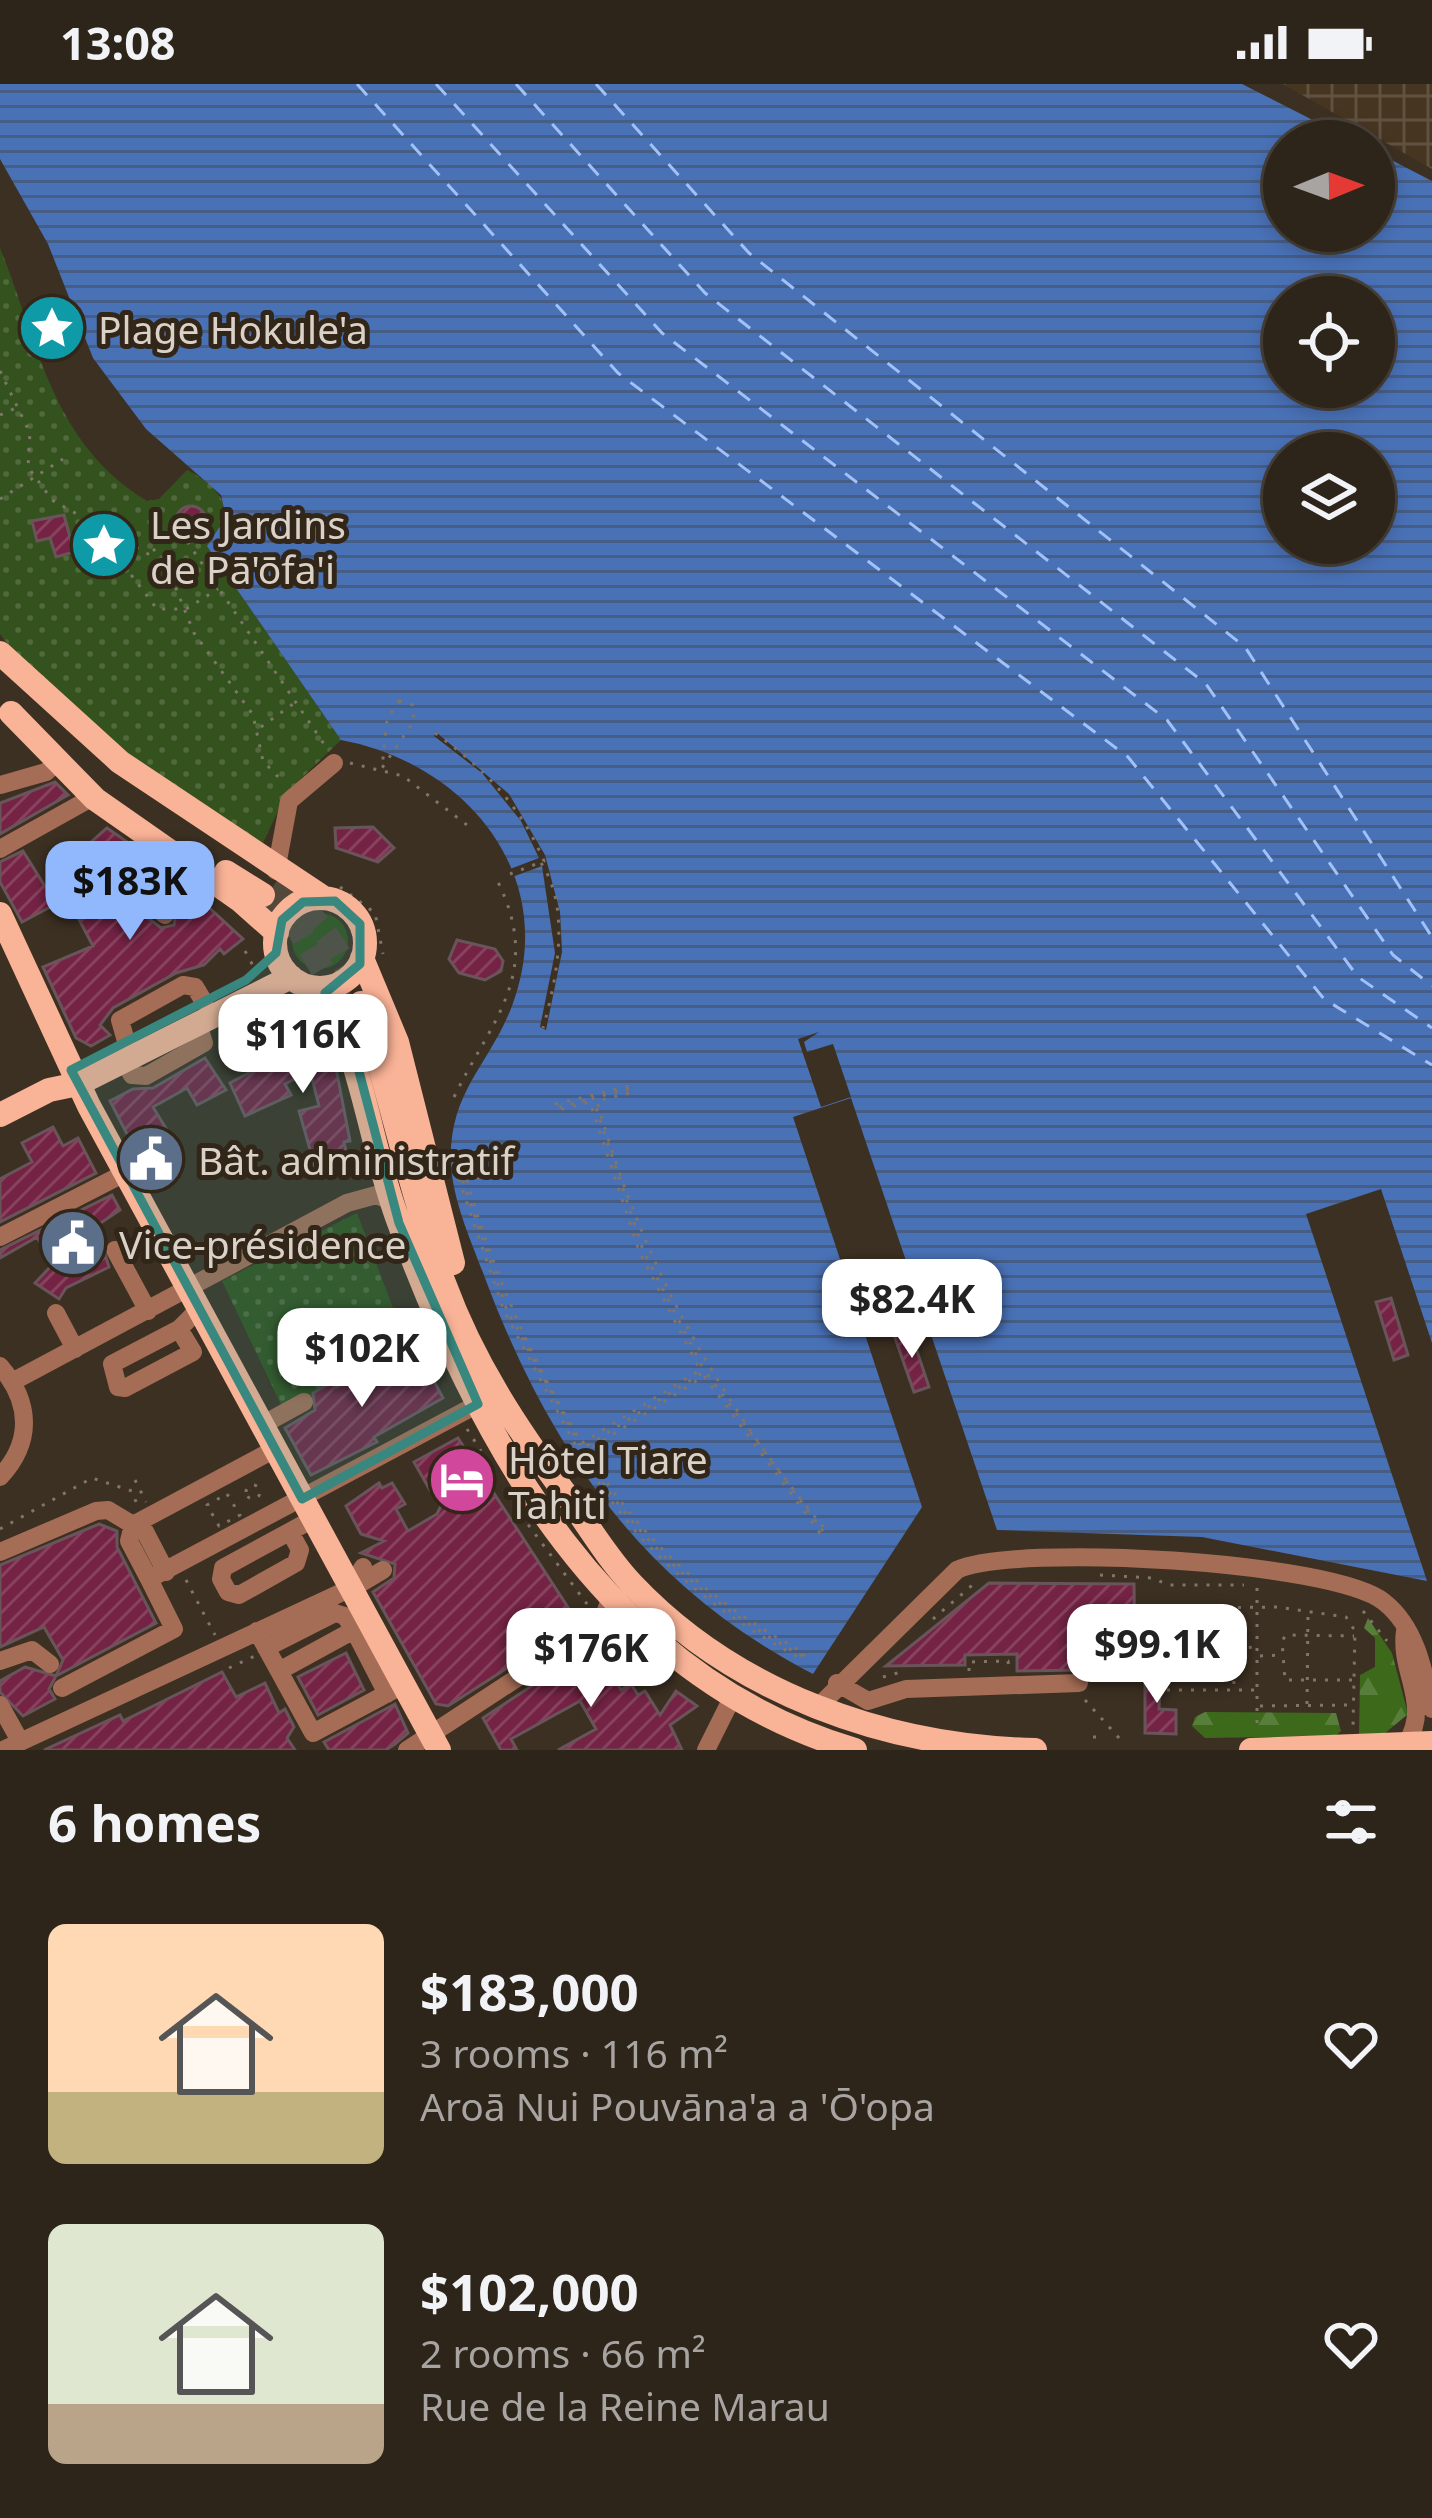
<!DOCTYPE html>
<html lang="en">
<head>
<meta charset="utf-8">
<style>
	body { margin:0; font-family:"Noto Sans",sans-serif; background:#352c23; color:#f1f3f6; height:100vh; display:flex; flex-direction:column; font-size:45px; white-space:nowrap }
	* { box-sizing:border-box; margin:0 }
	p { font-size:39px; color:#a7a4a2 }
	.icon { flex:none; width:66px; height:66px; fill:none; stroke:currentColor; stroke-width:2; stroke-linecap:round; stroke-linejoin:round }
	.map { position:relative; height:1666px; overflow:hidden }
	.drawer { display:flex; flex-direction:column; background:#2d241a; flex:1 }
	.drawer>* { flex:none }
	.needle { width:78px; rotate:89deg }
	.fabs { position:absolute; left:1263px; top:36px; display:grid; gap:24px }
	.fabs a { display:grid; place-items:center; width:132px; height:132px; border-radius:50%; background:#2d241a; box-shadow:0 6px 18px #0003,0 0 0 3px #484139; font-size:60px }
	.price { position:absolute; translate:-50% -102px; padding:0 27px; border-radius:24px; background:#fff; color:#222; font-size:39px; line-height:78px; filter:drop-shadow(0 3px 6px #0008) }
	.price::after { content:''; position:absolute; left:50%; top:72px; width:36px; height:27px; margin-left:-18px; background:inherit; clip-path:polygon(0 0,100% 0,50% 100%) }
	.price.current { background:#91b8fd; color:#111 }
	ul { padding:0; list-style:none }
	li { display:flex; align-items:center; gap:36px; height:300px; padding:0 48px }
	li span { display:grid; place-items:center; flex:none; width:336px; height:240px; border-radius:18px; color:#555 }
	li>.icon { margin-inline-start:auto }
	span .icon { width:144px; height:144px; fill:#fffc; stroke-width:1 }
	li b { font-size:51px }
	h2 { display:flex; justify-content:space-between; align-items:center; height:144px; padding:0 48px; font-size:51px }
	.status { display:flex; justify-content:space-between; align-items:center; height:84px; padding:0 60px; background:#2d241a; direction:ltr }
	.status svg { height:33px; fill:currentColor }
	.map>svg:first-child { display:block }
	.industrial { fill:url(#industrial-grid) }
	.green { fill:#33521d }
	.forest { fill:url(#forest-firs) }
	.park { fill:url(#park-dots) }
	.water { fill:url(#water-rules); fill-rule:evenodd }
	.pier { fill:#3c3022 }
	.lines { fill:none; stroke-linecap:round; stroke-linejoin:round }
	.ferry { stroke:#a0c1f9; stroke-width:3; stroke-dasharray:15 12; stroke-linecap:butt }
	.building { fill:url(#building-hatch); stroke:#69545a; stroke-width:3 }
	.major-tunnel { stroke:#54483b; stroke-width:24; stroke-dasharray:24 12; stroke-linecap:butt }
	.path { stroke:#7f7569; stroke-width:3; stroke-dasharray:3 9; stroke-linecap:butt }
	.minor { stroke:#a56d55; stroke-width:18 }
	.major { stroke:#f9b397; stroke-width:24 }
	.marked { fill:#388880; fill-opacity:0.2; stroke:#388880; stroke-width:9; stroke-linejoin:round }
	.labels { text-anchor:middle; dominant-baseline:central; stroke-width:10; stroke-linejoin:round; paint-order:stroke }
	.poi-label { font-size:39px; fill:#dad2c9; stroke:#322618; text-anchor:start }
</style>
</head>
<body>
<div class="status"><b>13:08</b><svg viewBox="0 0 49 12"><path d="M0 12V9h3v3zM5 12V6h3v6zM10 12V3h3v9zM15 12V0h3v12zM26 1h20v11H26zM47 4h2v5h-2z"/></svg></div>
<div class="map">
<svg width="1432" height="1666" viewBox="0 0 1432 1666">
	<defs>
		<pattern id="industrial-grid" width="8" height="8" patternUnits="userSpaceOnUse" patternTransform="scale(3)"><rect width="8" height="8" fill="#463521"/><path d="M0 4h8M4 0v8" fill="none" stroke="#605140"/></pattern>
		<pattern id="forest-firs" width="22" height="20" patternUnits="userSpaceOnUse" patternTransform="scale(3)"><rect width="22" height="20" fill="#3d691b"/><path d="M5 1l3.5 6h-7zM16 11l3.5 6h-7z" fill="#587e3b"/></pattern>
		<pattern id="park-dots" width="8" height="8" patternUnits="userSpaceOnUse" patternTransform="scale(3)"><rect width="8" height="8" fill="#33521d"/><path d="M2 2h.1M6 6h.1" fill="none" stroke="#506a3c" stroke-width="1.8" stroke-linecap="round"/></pattern>
		<pattern id="water-rules" width="6" height="5" patternUnits="userSpaceOnUse" patternTransform="scale(3)"><rect width="6" height="5" fill="#4971b6"/><path d="M0 2.5h6" fill="none" stroke="#465d85"/></pattern>
		<pattern id="building-hatch" width="6" height="6" patternUnits="userSpaceOnUse" patternTransform="scale(3)"><rect width="6" height="6" fill="#742344"/><path d="M-1 1l2-2M0 6l6-6M5 7l2-2" fill="none" stroke="#87425e"/></pattern>
	</defs>
	<rect width="100%" height="100%" fill="#3c3022"/>
	<path class="industrial" d="M1283,0H1432V85Z"/>
	<path class="green" d="M292 857a28 28 0 1 1 56 0a28 28 0 1 1-56 0Z"/>
	<path class="forest" d="M1368,1534L1392,1569L1408,1630L1384,1650L1359,1653L1360,1591L1375,1583V1554L1364,1544Z
		M1205,1628L1336,1629L1341,1647L1335,1652L1205,1654L1192,1642L1195,1633Z"/>
	<path class="park" d="M0,164C38,257 51,359 147,417L159,415L187,386C218,401 244,431 208,458L218,478L341,656L287,708L263,759C198,740 42,606 0,550Z
		M357,1129L406,1258L286,1331L222,1197Z"/>
	<path class="water" d="M0,0H1242L1354,57H1284V147H1374V67L1432,97V1259L1381,1105L1306,1130L1427,1497L1202,1453L997,1446L851,1014L793,1033L922,1423L813,1590C646,1504 550,1368 485,1194C472,1159 453,1118 451,1080C448,1008 489,982 512,922C561,792 466,679 341,656L218,478L207,462L226,433L221,411L146,345L93,274L48,160L0,75ZM1284,213H1374V303H1284ZM1284,369H1374V459H1284Z"/>
	<path class="pier" d="M436,648L509,710L545,771L560,828L562,868L546,946L540,943L555,869L542,782L512,793L510,785L539,774L521,737L482,689L434,652Z
		M819,948L804,958L807,968L833,960L851,1013L821,1023L798,955Z"/>
	<g class="lines">
		<path class="ferry" d="M357,0L618,289L1128,673L1324,915L1432,981
			M436,0L662,249L1167,636L1358,893L1432,944
			M516,0L705,209L1206,600L1393,871L1432,902
			M596,0L749,169L1245,563L1432,853"/>
	</g>
	<path class="building" d="M176 437a15 15 0 1 1 30 0a15 15 0 1 1-30 0Z
		M64,431L74,468L56,473L50,454L37,457L32,437Z
		M55,698L68,711L0,750V719Z
		M373,743L394,764L378,778L336,764L335,744Z
		M107,744L143,769L111,804L114,823L132,836L143,830L161,844L174,841L177,825L150,801L166,784L243,855L224,870L220,865L204,881L176,889L113,924L100,941L110,951L91,962L76,954L43,883L93,862L75,828L96,811L79,793L100,773L89,760Z
		M23,767L56,820L22,838L0,798V778Z
		M457,856L495,865L503,877L501,887L485,896L459,889L449,875Z
		M314,943L335,979L350,1057L344,1058L349,1081L317,1090L299,1027L319,1022L310,987L285,1000L291,1011L245,1032L230,999L280,972L287,965L283,958Z
		M205,974L226,1006L197,1021L187,1004L153,1023L178,1064L164,1070L170,1088L151,1097L110,1017L133,1005L153,1004Z
		M53,1043L63,1062L78,1054L96,1089L0,1138V1095L32,1078L22,1059Z
		M112,1111L120,1126L96,1142L109,1183L66,1204L59,1215L35,1199L52,1181L37,1153L0,1174V1166Z
		M1391,1214L1408,1271L1394,1276L1376,1218Z
		M910,1246L929,1303L914,1308L894,1251Z
		M407,1266L411,1274L419,1269L443,1314L374,1353L377,1358L311,1391L285,1344L315,1326L313,1309L334,1297L337,1303Z
		M458,1354L573,1531L571,1543L448,1622L436,1620L373,1508L394,1494L395,1480L361,1469L384,1457L361,1450L346,1422L379,1399L382,1404L392,1399L405,1420L396,1425L408,1447L437,1430L454,1395L431,1408L414,1378Z
		M99,1440L117,1447V1463L156,1539L56,1592L63,1576L44,1543L0,1563V1481Z
		M989,1499L1134,1500L1135,1573L1081,1575V1586L1017,1587V1570L965,1571V1581L886,1582Z
		M594,1561L621,1606L631,1600L638,1611L645,1607L660,1631L676,1607L697,1622L670,1641L682,1666H558L596,1645L580,1617L511,1655L517,1666H501L483,1634Z
		M346,1569L364,1606L318,1631L298,1593Z
		M1145,1582L1161,1584L1159,1625L1176,1626V1650L1145,1649Z
		M25,1583L56,1592L49,1605L55,1615L23,1632L0,1608V1597Z
		M222,1588L236,1613L265,1599L279,1629L285,1625L294,1643L287,1654L295,1666H44L120,1631L123,1637Z
		M395,1620L408,1649L395,1660L386,1666H329L324,1658Z"/>
	<g class="lines">
		<path class="major-tunnel" d="M274,801C320,833 342,867 361,919
			M263,811L296,841L346,925"/>
		<path class="path" d="M0,287L30,349L28,383L52,416L166,480L194,549L253,631L263,677L284,699
			M0,331L16,324
			M0,415L63,375
			M119,457L132,492L157,525H186L218,505
			M153,467L174,446L182,450L326,663
			M399,617L413,621L414,637L382,684L387,635Z
			M261,643L297,617
			M435,649C484,684 520,721 544,777L510,790
			M350,679L403,692L467,741
			M541,779C571,823 557,895 543,944
			M340,803L375,829L383,870
			M245,867L257,889
			M291,916L314,937
			M629,1005L593,1014L643,1166L704,1286
			M454,1013C492,935 543,890 498,798
			M559,1023L591,1015
			M498,1085L463,1098L507,1226L582,1365L567,1375
			M467,1345L481,1367
			M570,1368L577,1364L504,1227L458,1093L497,1082L499,1088L467,1097C494,1190 531,1276 582,1359L700,1286L639,1167L590,1018L558,1026L556,1020L629,1002L630,1009L597,1017C642,1179 717,1315 825,1445L820,1449L704,1292L587,1367C638,1455 715,1522 805,1569L802,1575C711,1527 632,1461 581,1370L574,1374
			M135,1396L146,1418
			M246 1408a7 7 0 1 1 14 0a7 7 0 1 1-14 0Z
			M227,1410L240,1431L219,1442L207,1421Z
			M521,1431L590,1524
			M0,1445L92,1394L132,1407L136,1418
			M1100,1491L1152,1494L1169,1501H1244
			M186,1496L215,1551
			M1257,1504V1644
			M1190,1524L1277,1523L1346,1533L1355,1547L1353,1643
			M1233,1525L1234,1605
			M1363,1527L1387,1557
			M933,1535L976,1498
			M1153,1570L1255,1563
			M802,1572C711,1522 633,1456 582,1365L705,1287L823,1447
			M1260,1572L1280,1571
			M229,1584L255,1572
			M969,1587V1578L1008,1577L1009,1585
			M1096,1590L1127,1578
			M883,1593L901,1588
			M1352,1596H1285L1282,1557L1286,1551L1354,1552
			M1167,1606H1255
			M1085,1616L1119,1654
			M1307,1620L1308,1528
			M1260,1622L1352,1621
			M1093,1653H1102"/>
		<path class="minor" d="M0,701L46,688L58,677
			M0,765L93,713
			M276,787L289,717L334,679
			M131,802L165,831
			M122,812L164,766
			M126,957L120,936L183,901L195,903L204,918
			M123,975L132,991L146,992L204,959L197,937
			M0,1153L125,1089
			M115,1166L148,1227
			M56,1229L75,1265
			M179,1245L193,1268L125,1304L118,1303L112,1280L179,1245L198,1226
			M0,1282C31,1318 33,1358 0,1393
			M12,1298L347,1119L376,1111L392,1117
			M262,1341L304,1318
			M140,1438L166,1488
			M133,1441L129,1457L149,1495
			M290,1448L300,1466L296,1479L239,1511L228,1508L221,1495L223,1484L313,1435
			M0,1468L96,1427L108,1426L133,1441L275,1365
			M351,1505L383,1486
			M257,1547L313,1649L403,1601
			M1405,1547C1399,1589 1432,1620 1406,1660
			M266,1564L335,1529L345,1532L354,1546
			M0,1577L32,1566L50,1580
			M279,1587L354,1546L387,1610
			M837,1599L868,1617L906,1605L1079,1599
			M62,1604L174,1545L149,1495L478,1320
			M0,1621L20,1657
			M818,1623L957,1486C1014,1459 1334,1477 1384,1518C1416,1543 1424,1587 1432,1625
			M3,1666L349,1505L363,1483
			M407,1666L601,1539L610,1516
			M706,1666L732,1614"/>
		<path class="major" d="M0,569L120,678L324,814
			M11,629L95,715L241,817L277,849
			M226,788L263,811
			M275 859a45 45 0 1 1 90 0a45 45 0 1 1-90 0Z
			M0,830L89,1022L439,1666
			M362,874L397,958L453,1179
			M321,904C364,977 369,1058 398,1136C481,1363 608,1593 855,1666
			M361,919C391,1012 410,1108 444,1199C473,1278 517,1345 567,1412C588,1441 607,1474 632,1500C735,1609 887,1663 1035,1666
			M0,1031L49,1006L78,1000L291,893
			M1251,1666L1432,1659"/>
	</g>
	<path class="marked" d="M335,817L360,840V880L325,909L356,976L399,1139L478,1320L302,1415L71,986L246,896L276,869L282,836L303,818Z"/>
	<defs>
		<symbol id="sight-disc" viewBox="-11 -11 22 22"><circle r="9.5" fill="#0f9aa8" stroke="#322618"/><path d="M0-6L1.8-2.2L6-1.7L2.9 1.2L3.7 5.4L0 3.3L-3.7 5.4L-2.9 1.2L-6-1.7L-1.8-2.2Z" fill="#fff"/></symbol>
		<symbol id="civic-disc" viewBox="-11 -11 22 22"><circle r="9.5" fill="#5c6f8a" stroke="#322618"/><path d="M-.6-6.5H3V-4.5H.6V-3L4-1V1h2V6H-6V1h2V-1L-.6-3ZM-1.2 2.5V6h2.4V2.5Z" fill="#fff"/></symbol>
		<symbol id="hotel-disc" viewBox="-11 -11 22 22"><circle r="9.5" fill="#d1479c" stroke="#322618"/><path d="M-6-4.5h1.5V1H6V5H4.5V3h-9V5H-6ZM-4 0a1.8 1.8 0 1 1 3.6 0ZM.5 0V-2.5h3Q6-2.5 6 0Z" fill="#fff"/></symbol>
	</defs>
	<g fill-rule="evenodd">
		<use href="#sight-disc" x="14" y="206" width="76" height="76"/>
		<use href="#sight-disc" x="66" y="423" width="76" height="76"/>
		<use href="#civic-disc" x="113" y="1037" width="76" height="76"/>
		<use href="#civic-disc" x="35" y="1121" width="76" height="76"/>
		<use href="#hotel-disc" x="424" y="1358" width="76" height="76"/>
	</g>
	<g class="labels">
		<g class="poi-label">
			<text x="98" y="244">Plage Hokule'a</text>
			<text x="150" y="439">Les Jardins<tspan x="150" dy="45">de Pā'ōfa'i</tspan></text>
			<text x="198" y="1075">Bât. administratif</text>
			<text x="119" y="1159">Vice-présidence</text>
			<text x="508" y="1374">Hôtel Tiare<tspan x="508" dy="45">Tahiti</tspan></text>
		</g>
	</g>
</svg>
<div class="fabs">
<a><svg class="needle" viewBox="-14 -14 28 28"><path d="M0-13l5 13h-10z" fill="#e53935"/><path d="M0 13l5-13h-10z" fill="#a7a4a2"/></svg></a>
<a><svg class="icon" aria-label="locate" viewBox="0 0 24 24"><circle cx="12" cy="12" r="6"/><path d="M12 2v4M12 18v4M2 12h4M18 12h4"/></svg></a>
<a><svg class="icon" aria-label="layers" viewBox="0 0 24 24"><path d="M12 4l9 5-9 5-9-5zM3 14l9 5 9-5"/></svg></a>
</div>
<b class="price current" style="left:130px;top:859px">$183K</b>
<b class="price" style="left:303px;top:1012px">$116K</b>
<b class="price" style="left:912px;top:1277px">$82.4K</b>
<b class="price" style="left:362px;top:1326px">$102K</b>
<b class="price" style="left:1157px;top:1622px">$99.1K</b>
<b class="price" style="left:591px;top:1626px">$176K</b>
</div>
<section class="drawer">
<h2>6 homes<svg class="icon" aria-label="filters" viewBox="0 0 24 24"><path d="M4 7h16M4 17h16"/><circle cx="9" cy="7" r="2"/><circle cx="15" cy="17" r="2"/></svg></h2>
<ul>
<li><span style="background:linear-gradient(#ffd9b3 70%,#c2b280 0)"><svg class="icon" aria-label="home" viewBox="0 0 24 24"><path d="M3 11l9-7 9 7M6 9v11h12V9"/></svg></span><div><b>$183,000</b><p>3 rooms · 116 m²</p><p>Aroā Nui Pouvāna'a a 'Ō'opa</p></div><svg class="icon" aria-label="heart" viewBox="0 0 24 24"><path d="M12 20l-8-8c-3-5 5-10 8-4 3-6 11-1 8 4z"/></svg></li>
<li><span style="background:linear-gradient(#dfe7d0 75%,#b9a48a 0)"><svg class="icon" aria-label="home" viewBox="0 0 24 24"><path d="M3 11l9-7 9 7M6 9v11h12V9"/></svg></span><div><b>$102,000</b><p>2 rooms · 66 m²</p><p>Rue de la Reine Marau</p></div><svg class="icon" aria-label="heart" viewBox="0 0 24 24"><path d="M12 20l-8-8c-3-5 5-10 8-4 3-6 11-1 8 4z"/></svg></li>
</ul>
</section>
</body>
</html>
